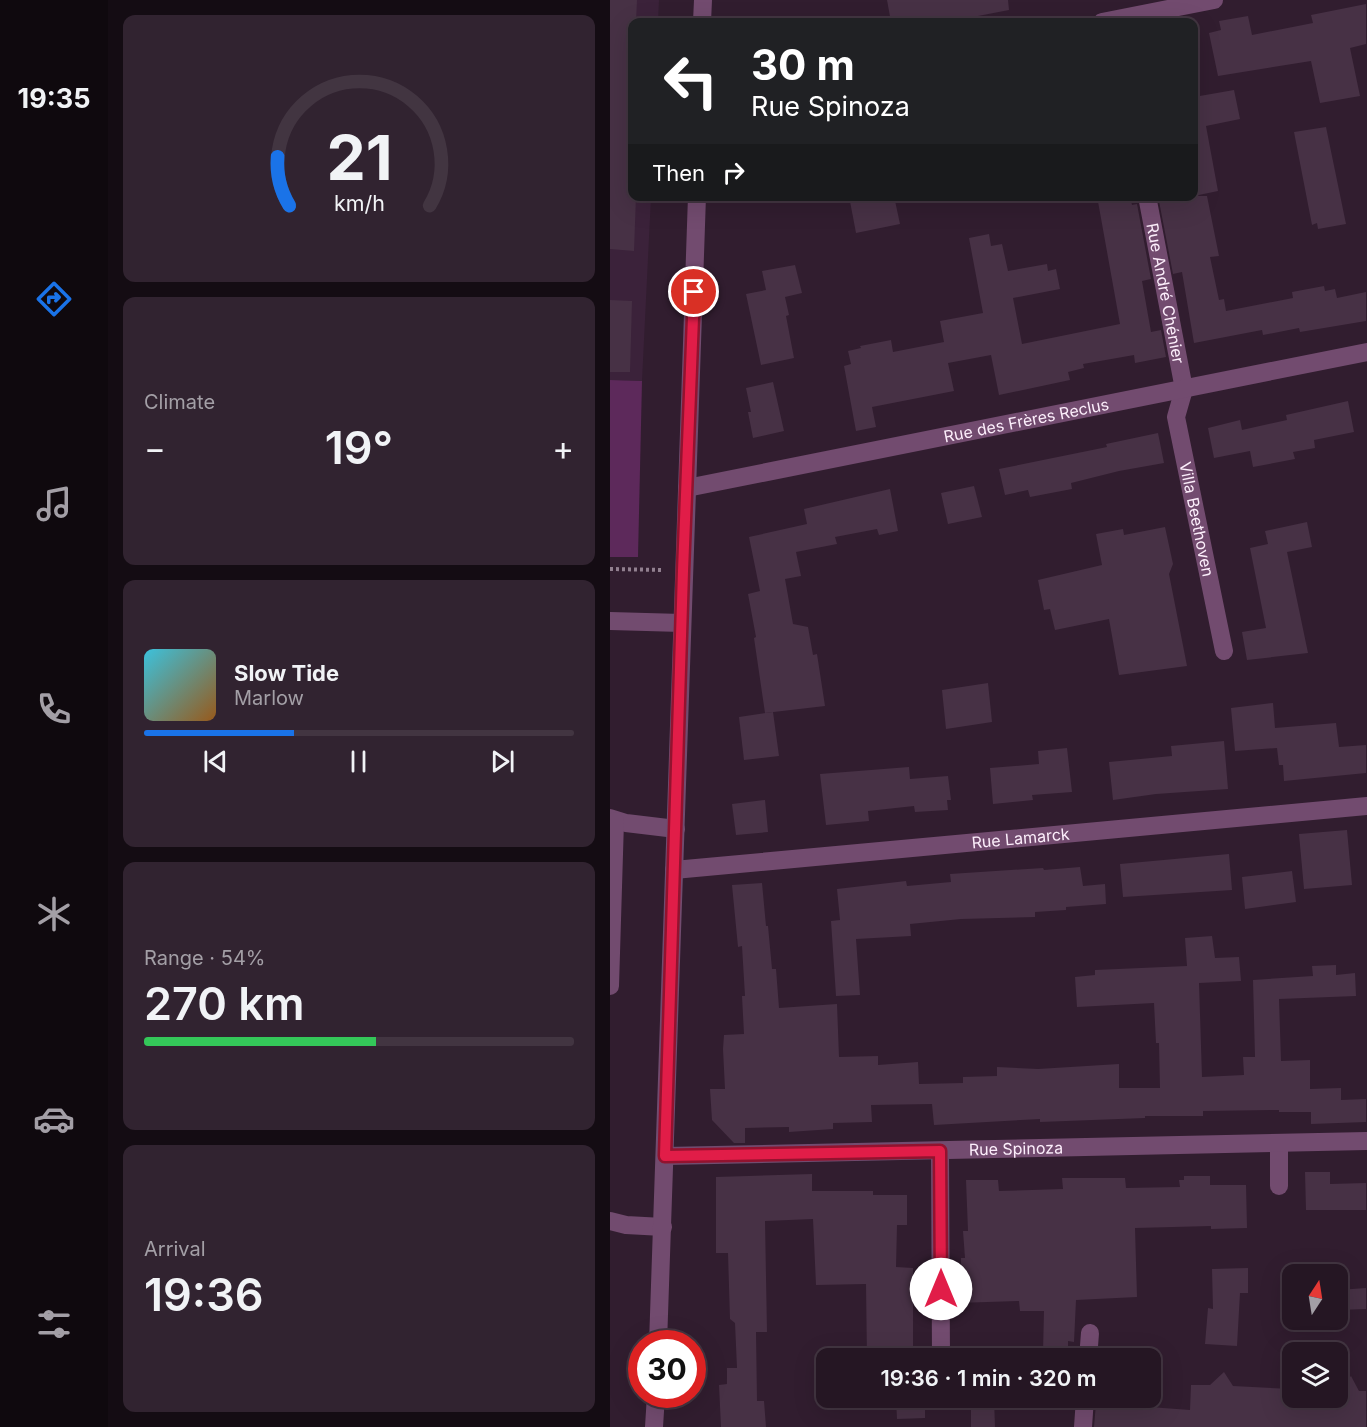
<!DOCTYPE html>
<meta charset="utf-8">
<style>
body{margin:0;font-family:Inter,sans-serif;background:#312330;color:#f1f3f6;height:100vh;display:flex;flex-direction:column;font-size:22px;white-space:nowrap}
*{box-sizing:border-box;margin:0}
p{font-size:20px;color:#a39fa6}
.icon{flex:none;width:33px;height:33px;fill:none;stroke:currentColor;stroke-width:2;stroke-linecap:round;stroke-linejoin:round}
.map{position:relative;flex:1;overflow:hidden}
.drawer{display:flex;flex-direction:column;gap:15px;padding:15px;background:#140c13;width:502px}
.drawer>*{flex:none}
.guide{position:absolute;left:18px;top:18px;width:570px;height:183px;border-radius:12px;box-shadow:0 6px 24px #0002,0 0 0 2px #423541;background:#202124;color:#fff;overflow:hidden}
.needle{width:39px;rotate:12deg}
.tools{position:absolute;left:672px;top:1264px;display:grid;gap:12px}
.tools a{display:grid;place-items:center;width:66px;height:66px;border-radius:12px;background:#251623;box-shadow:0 6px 24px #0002,0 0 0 2px #423541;font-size:30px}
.speed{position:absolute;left:18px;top:1330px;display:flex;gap:12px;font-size:30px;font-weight:700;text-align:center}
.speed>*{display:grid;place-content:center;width:78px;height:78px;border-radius:50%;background:#251623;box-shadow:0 6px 24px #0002,0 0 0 2px #423541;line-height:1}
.speed .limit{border:9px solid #d22;background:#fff;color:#111}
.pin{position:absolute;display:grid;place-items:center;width:51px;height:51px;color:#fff;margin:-26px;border:3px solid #fff;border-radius:50%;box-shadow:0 2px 6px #0007}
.me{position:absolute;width:66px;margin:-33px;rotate:0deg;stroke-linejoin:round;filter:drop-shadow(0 0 4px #0008)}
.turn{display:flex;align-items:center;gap:21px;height:126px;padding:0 24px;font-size:27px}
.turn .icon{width:78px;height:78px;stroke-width:2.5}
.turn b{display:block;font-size:42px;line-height:51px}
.then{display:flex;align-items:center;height:57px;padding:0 24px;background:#0003;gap:12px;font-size:22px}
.big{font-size:45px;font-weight:600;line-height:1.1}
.drawer .widget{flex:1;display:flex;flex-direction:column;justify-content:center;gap:9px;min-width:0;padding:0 21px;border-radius:12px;background:#312330}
.drawer .dial{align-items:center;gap:0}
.dial svg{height:156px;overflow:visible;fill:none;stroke:#423541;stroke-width:7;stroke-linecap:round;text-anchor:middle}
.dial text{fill:#f1f3f6;stroke:none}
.song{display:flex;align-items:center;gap:18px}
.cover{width:72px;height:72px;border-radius:9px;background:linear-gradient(135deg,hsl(190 70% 55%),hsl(30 70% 35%))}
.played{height:6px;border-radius:3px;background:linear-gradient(90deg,#1a73e8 35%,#423541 35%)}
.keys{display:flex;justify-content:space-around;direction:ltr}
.heat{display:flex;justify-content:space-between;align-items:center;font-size:33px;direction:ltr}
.charge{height:9px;border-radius:4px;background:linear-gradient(90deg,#34c759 54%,#423541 0)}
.trip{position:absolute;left:206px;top:1348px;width:345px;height:60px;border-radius:12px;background:#251623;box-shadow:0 6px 24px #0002,0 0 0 2px #423541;font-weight:600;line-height:60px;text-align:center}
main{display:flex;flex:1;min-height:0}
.tab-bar{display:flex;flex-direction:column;width:108px;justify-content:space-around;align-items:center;background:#0f090e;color:#a39fa6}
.tab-bar .icon{width:42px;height:42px}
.tab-bar .active{color:#1a73e8}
.tab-bar b{font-size:27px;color:#f1f3f6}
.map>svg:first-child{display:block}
.built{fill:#3b223a}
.green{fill:#5d295b}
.building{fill:#473145}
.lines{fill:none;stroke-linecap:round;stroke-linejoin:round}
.path{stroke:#928090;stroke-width:4;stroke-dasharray:3 3;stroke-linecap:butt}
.minor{stroke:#724b6f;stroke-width:18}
.route-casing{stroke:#92132f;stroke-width:15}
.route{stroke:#e11d48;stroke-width:10}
.labels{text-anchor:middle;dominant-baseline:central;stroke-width:6;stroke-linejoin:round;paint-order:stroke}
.street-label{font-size:16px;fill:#fceefb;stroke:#311d2f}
</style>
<main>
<nav class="tab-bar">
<b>19:35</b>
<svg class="icon active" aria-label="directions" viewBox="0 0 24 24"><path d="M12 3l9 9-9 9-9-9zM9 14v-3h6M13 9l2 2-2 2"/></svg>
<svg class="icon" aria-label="music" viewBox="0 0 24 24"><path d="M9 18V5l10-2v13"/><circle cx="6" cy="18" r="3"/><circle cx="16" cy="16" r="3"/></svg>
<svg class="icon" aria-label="phone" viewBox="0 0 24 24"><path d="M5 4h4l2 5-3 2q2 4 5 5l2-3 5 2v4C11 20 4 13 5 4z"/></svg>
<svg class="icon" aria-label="climate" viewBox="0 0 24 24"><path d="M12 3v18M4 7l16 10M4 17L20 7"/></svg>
<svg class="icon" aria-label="car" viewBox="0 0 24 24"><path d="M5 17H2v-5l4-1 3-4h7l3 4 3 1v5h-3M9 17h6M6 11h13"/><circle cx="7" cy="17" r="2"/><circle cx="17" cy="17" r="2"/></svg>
<svg class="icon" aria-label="filters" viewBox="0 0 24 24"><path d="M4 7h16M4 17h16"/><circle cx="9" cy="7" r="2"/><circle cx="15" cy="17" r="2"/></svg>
</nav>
<section class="drawer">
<div class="widget dial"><svg viewBox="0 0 100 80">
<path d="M14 69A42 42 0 1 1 86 69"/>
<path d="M14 69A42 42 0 0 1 8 44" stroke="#1a73e8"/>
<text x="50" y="56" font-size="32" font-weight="700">21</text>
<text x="50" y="72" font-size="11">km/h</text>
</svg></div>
<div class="widget"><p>Climate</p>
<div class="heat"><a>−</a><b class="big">19°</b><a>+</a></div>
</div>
<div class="widget">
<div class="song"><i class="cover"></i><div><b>Slow Tide</b><p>Marlow</p></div></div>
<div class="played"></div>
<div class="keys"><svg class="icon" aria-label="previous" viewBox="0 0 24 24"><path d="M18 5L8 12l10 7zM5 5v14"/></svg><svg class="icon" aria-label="pause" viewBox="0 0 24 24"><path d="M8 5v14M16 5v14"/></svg><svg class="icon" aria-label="next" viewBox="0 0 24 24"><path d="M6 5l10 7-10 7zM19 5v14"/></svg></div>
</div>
<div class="widget"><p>Range · 54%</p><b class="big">270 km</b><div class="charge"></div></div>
<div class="widget"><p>Arrival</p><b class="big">19:36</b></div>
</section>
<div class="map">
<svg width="757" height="1427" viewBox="0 0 757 1427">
<rect width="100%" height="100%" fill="#311d2f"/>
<path class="built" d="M0,0h49l-1,22h-26v174l19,1 -9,184 -32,-1z"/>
<path class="green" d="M0,380l32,1 -4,176h-28z"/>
<g class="building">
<path d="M0,0h27l-1,22h-4v174h4l-2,55 -24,-2z"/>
<path d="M277,0h121l1,10 -62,12h-56z"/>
<path d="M756,4v40l-16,4 10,48 -40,7 -9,-42 -93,15 -9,-43 12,-3 -2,-9 29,-5 4,19 61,-12 -2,-8z"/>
<path d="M624,90l6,29 -34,7 12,65 -24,5v-78h4l-4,-21z"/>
<path d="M716,127l20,97 -28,5 -1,-6 -5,2 -18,-93z"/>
<path d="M239,196h45l6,28 -44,9z"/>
<path d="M487,196h33l2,9 5,-1 14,75 -9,2 9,51 10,-2 5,27 -31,6 -1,-8 -51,9 1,4 -16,4 2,8 -71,15 -8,-40 -43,8 6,28 -82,16 4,20 -20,4 -12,-65 7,-2 -3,-13 13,-3 -1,-2 31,-6 2,12 51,-10 -4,-21 43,-8 -14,-75 20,-4 2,12 11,-2 6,27 39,-7 1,7 8,-2 4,20 -47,9 9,46 98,-20z"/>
<path d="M565,196h32l12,60 -9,1 9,43 5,-1 2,12 67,-13 -1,-6 32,-6 1,5 10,-2 2,9 29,-6v29l-66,11 -1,-4 -36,7 -1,-5 -68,13 -12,-71 -9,2 -14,-73 17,-3z"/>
<path d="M185,265l7,28 -17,4 4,18 -3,1 8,42 -33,7 -15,-71 20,-4 -4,-19z"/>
<path d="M0,300l22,1 -2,71h-20z"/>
<path d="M163,382l11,49 -31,7 -5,-26h3l-5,-24z"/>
<path d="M738,401l6,31 -40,8 1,8 -22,4 2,7 -42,8 -3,-16 -36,7 -6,-30 32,-8 2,10 45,-10 -1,-5z"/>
<path d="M548,433l6,30 -45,8 -48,12 1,6 -42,8 -2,-7 -23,5 -6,-26 108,-22 -1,-3z"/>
<path d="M364,486l8,31 -34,7 -7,-31z"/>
<path d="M280,489l8,42 -19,4 -2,-6 -42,8 2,7 -41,8 5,24 -16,3 8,45 15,3 5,28 4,-1 8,52 -60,7 -11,-75 2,-1 -8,-43 12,-3 -11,-54 58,-13 -3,-15z"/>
<path d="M697,522l5,25 -25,5 21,101 -61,7 -5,-28 24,-4 -16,-80 18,-4 -3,-13z"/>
<path d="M555,527l8,37 -4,10 18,92 -68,9 -10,-56 -54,11 -5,-21 -6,1 -6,-30 64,-15 -6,-31 27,-5 1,6z"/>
<path d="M378,683l4,39 -46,7 -4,-39z"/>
<path d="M663,703l2,25 61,-5 3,24 27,-2v28l-82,8 -1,-16h-4l-2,-17 -42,3 -4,-43z"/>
<path d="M163,712l6,44 -35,4 -5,-43z"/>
<path d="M614,741l4,48 -72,5 -43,6 -4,-38 63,-6 -1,-10z"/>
<path d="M457,748l5,44 -40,3 1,5 -40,4 -3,-36 49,-4 -1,-13z"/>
<path d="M299,767l1,12 38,-3 3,24h-4l1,10 -33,2 -1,-6 -46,5 1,10 -43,4 -6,-51z"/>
<path d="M155,800l3,32 -32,3 -4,-31z"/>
<path d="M737,830l5,55 -48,4 -5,-55z"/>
<path d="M619,854l3,36 -109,7 -3,-33z"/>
<path d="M470,867l3,19 22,-2 1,20 -40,3v3l-31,2v5l-74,2 -51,5 1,12 -55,3 4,56 -24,1 -5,-75 9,-1 -3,-31 69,-8 1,5 44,-4 -1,-8 93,-6 1,2z"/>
<path d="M682,871l4,31 -51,7 -3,-32z"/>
<path d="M152,883l4,43h2l4,43h4l3,39 58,-4 2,53 39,-1v9l40,-3 1,22 44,-1v-6l34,-1v-9l41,2 81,-5v24h41l-1,-45h-3l-2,-40 -77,4 -2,-30 20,-2v-5l92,-4 -2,-28 27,-2 3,22 24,-1 2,24 -42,2 3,94 42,-2 -1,-18h12l-2,-77 60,-4 -1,-10 24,-1v10l19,-2 1,23 -77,3 2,62 29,-1v29l31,-1v12l25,-1v23l-55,2v-12h-32v-2l-76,1v5h-58v2l-105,4v-3l-106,6 -2,-21 -61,1 1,17 -39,1v6l-44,3v-5l-44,1v15h-11l-22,-23 -2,-31h15l-2,-40 1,-14 20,-1 -2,-38h3l-3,-50 -4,1 -6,-62z"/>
<path d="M695,1172h25v12l36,-1v27h-60z"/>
<path d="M202,1174v17h61v4h34v30h-10l-1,42 17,1v81h11v10h-57l-1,-75 -50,1 -3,-66 -48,2 2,111h-11l1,69h7l2,26h-45l-2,-42 8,-1v-16h10l-2,-45 -5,-4 -2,-66h-12v-76z"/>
<path d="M574,1176h26v9h36l1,43 -36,1v-3l-76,2 2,69 -61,3 -2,42 -6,-1v11h-25l1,-41h-24l-1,-10 -62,2 -1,-35h5v-10h4l-2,-27h5l-2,-51h32l1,11 64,-2 -1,-11h63l1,10 54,-1 -1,-7h5z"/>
<path d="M638,1268v25h-8l-3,53 -32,-2 3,-36 5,1 -1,-40z"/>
<path d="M756,1288v21l-28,1v-20z"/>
<path d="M614,1372l9,14 59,3v9h46v-9l13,-13 8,15h7v36h-272l2,-24 94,7 1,-25h19z"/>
<path d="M286,1398h29v20l-28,1z"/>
<path d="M361,1398l23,1 1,28h-24z"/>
</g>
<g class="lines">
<path class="path" d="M0,569l53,1"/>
<g class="minor">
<path d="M92,22l1,-22"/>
<path d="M492,22l112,-22"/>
<path id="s1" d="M537,196l37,193 -8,28 48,234"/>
<path id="s2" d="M77,488l680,-136"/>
<path d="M0,621l72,2"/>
<path d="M0,818l16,5 50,6"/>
<path id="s3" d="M64,870l693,-64"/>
<path d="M0,986l5,-165"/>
<path d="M669,1144v42"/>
<path d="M330,1151l1,208"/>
<path id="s4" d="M55,1156l702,-15"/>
<path d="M0,1221l16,4 37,2"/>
<path d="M48,1344l39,-1148"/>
<path d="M478,1359l2,-26"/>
<path d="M44,1427l2,-32"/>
<path d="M473,1427l2,-29"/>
</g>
</g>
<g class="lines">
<defs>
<path id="route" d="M84,292l-11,279 -18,585 275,-5 1,138"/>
</defs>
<use href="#route" class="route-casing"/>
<use href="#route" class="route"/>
</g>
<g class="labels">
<g class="street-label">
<text stroke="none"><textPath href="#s1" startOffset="99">Rue André Chénier</textPath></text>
<text stroke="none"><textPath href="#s2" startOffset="346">Rue des Frères Reclus</textPath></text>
<text stroke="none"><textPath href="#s1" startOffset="330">Villa Beethoven</textPath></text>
<text stroke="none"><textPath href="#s3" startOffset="348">Rue Lamarck</textPath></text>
<text stroke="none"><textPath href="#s4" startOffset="351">Rue Spinoza</textPath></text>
</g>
</g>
</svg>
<div class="tools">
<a><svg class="needle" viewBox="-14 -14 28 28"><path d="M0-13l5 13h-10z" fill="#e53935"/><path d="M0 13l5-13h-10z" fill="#a39fa6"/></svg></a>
<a><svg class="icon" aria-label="layers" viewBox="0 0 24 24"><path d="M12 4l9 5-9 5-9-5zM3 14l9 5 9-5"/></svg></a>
</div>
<div class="speed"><div class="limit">30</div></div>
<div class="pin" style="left:84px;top:292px;background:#d93025"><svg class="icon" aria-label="arrive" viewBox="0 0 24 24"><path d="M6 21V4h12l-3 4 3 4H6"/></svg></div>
<svg class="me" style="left:331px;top:1289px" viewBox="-20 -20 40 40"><circle r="19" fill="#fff"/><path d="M0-13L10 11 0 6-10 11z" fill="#e11d48"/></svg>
<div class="trip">19:36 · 1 min · 320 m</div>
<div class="guide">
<div class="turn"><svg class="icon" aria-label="left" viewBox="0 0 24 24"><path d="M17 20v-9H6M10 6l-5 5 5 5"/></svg><div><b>30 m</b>Rue Spinoza</div></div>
<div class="then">Then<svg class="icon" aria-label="right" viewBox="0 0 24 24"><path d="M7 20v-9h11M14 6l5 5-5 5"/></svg></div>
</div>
</div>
</main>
